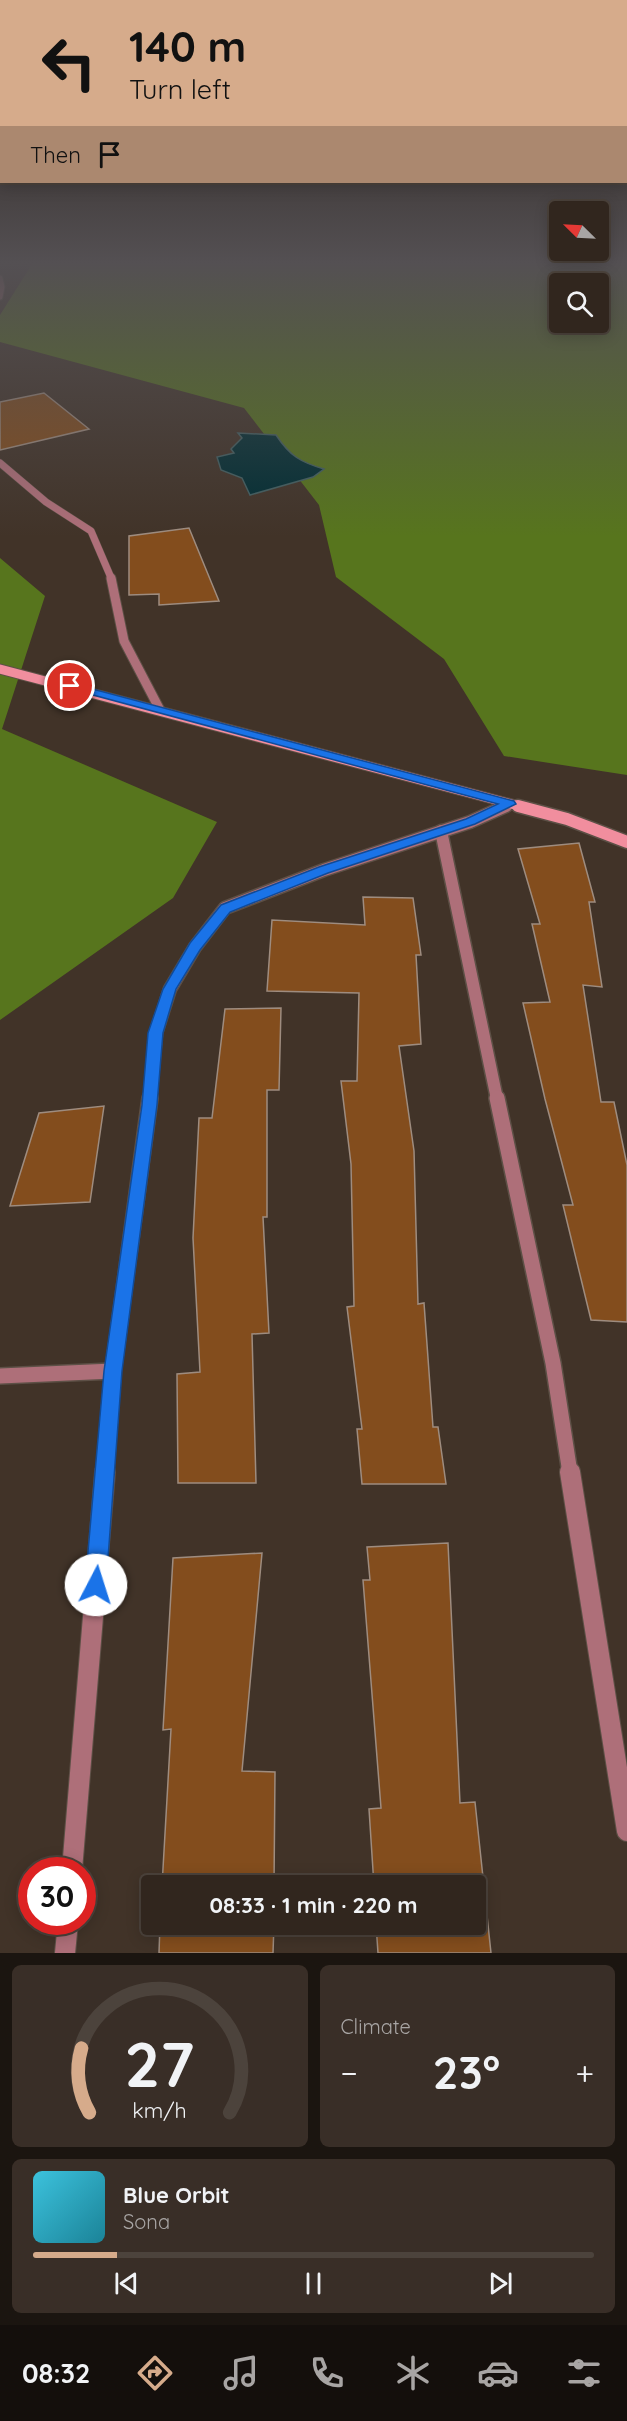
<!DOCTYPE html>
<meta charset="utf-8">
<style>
body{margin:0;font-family:Quicksand,sans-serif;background:#392e27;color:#f1f3f6;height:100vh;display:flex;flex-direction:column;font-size:22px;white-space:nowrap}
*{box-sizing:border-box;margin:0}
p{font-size:20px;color:#a8a5a4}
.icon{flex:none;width:33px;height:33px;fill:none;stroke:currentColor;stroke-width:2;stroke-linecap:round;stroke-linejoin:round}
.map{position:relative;height:1953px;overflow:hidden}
.panel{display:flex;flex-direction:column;gap:12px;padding:12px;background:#1b1510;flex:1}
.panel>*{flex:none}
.banner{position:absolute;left:0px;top:0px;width:627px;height:183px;box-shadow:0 3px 15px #0003,0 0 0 2px #4c433c;background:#d6ab8b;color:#111;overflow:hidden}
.needle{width:39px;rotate:294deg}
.controls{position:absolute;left:549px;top:201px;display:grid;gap:12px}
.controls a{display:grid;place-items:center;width:60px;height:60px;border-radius:6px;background:#31261e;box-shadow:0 3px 15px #0003,0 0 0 2px #4c433c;font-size:30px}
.speed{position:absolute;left:18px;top:1857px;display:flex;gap:12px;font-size:30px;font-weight:700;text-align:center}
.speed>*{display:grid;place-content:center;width:78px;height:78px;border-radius:50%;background:#31261e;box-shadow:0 3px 15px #0003,0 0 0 2px #4c433c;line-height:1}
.speed .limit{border:9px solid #d22;background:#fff;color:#111}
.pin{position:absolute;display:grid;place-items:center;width:51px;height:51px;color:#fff;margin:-26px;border:3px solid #fff;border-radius:50%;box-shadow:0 2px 6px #0007}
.me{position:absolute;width:66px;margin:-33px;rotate:5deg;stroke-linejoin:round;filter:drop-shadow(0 0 4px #0008)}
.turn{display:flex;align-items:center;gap:21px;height:126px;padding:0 30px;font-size:27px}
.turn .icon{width:78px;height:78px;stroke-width:2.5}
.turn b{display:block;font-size:42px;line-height:51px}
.then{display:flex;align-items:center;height:57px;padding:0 30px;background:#0003;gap:12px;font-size:22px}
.big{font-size:45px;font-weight:700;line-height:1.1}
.panel .card{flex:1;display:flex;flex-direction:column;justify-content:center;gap:9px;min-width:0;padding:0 21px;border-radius:9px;background:#392e27}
.panel .dial{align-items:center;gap:0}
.dial svg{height:156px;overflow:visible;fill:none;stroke:#4c433c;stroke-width:7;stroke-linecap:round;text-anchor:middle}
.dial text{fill:#f1f3f6;stroke:none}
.song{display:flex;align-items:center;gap:18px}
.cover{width:72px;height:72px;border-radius:9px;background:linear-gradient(135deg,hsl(190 70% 55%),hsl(190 70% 35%))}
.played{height:6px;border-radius:3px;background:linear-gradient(90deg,#d6ab8b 15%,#4c433c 15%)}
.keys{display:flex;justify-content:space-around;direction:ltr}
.heat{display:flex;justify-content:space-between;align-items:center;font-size:33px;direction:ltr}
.panel .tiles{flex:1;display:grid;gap:12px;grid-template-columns:1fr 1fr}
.card:last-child{grid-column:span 2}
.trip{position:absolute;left:141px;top:1875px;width:345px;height:60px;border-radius:6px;background:#31261e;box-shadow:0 3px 15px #0003,0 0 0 2px #4c433c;font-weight:700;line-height:60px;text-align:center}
.tabs{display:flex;height:96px;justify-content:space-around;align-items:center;background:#140f0c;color:#a8a5a4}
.tabs .icon{width:42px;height:42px}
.tabs .on{color:#d6ab8b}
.tabs b{font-size:27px;color:#f1f3f6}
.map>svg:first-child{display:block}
.forest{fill:#57751d;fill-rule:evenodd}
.water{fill:#002d33;stroke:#425f61;stroke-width:1.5}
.building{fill:#834d1d;stroke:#9e8c7f;stroke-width:1.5}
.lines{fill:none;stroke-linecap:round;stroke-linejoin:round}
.street-far5-casing{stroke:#5d5046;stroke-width:7}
.street-far4-casing{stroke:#5d5046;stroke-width:8}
.street-far3-casing{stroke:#5d5046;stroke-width:11}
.street-far2-casing{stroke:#5d5046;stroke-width:15}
.street-far1-casing{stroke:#5d5046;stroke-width:18}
.street-casing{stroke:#5d5046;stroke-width:22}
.secondary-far1-casing{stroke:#5d5046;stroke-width:11}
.secondary-casing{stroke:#5d5046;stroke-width:15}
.street-far5{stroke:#ae6f79;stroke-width:5}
.street-far4{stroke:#ae6f79;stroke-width:7}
.street-far3{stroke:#ae6f79;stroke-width:9}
.street-far2{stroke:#ae6f79;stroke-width:12}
.street-far1{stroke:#ae6f79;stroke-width:15}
.street{stroke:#ae6f79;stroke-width:20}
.secondary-far1{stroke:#f18e9e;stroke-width:9}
.secondary{stroke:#f18e9e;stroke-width:12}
.route{fill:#1a73e8;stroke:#114b97;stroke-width:1.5}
</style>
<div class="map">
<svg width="627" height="1953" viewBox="0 0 627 1953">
<rect width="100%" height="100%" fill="#413328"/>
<g class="forest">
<path d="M32,264h595v511l-123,-19 -60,-97 -108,-82 -17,-72 -75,-97 -244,-66v-27zM560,284h38v38h-38z"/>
<path d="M0,558l45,38 -43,133 215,93 -44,76 -173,122z"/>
</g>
<path class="water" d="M238,433l38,2c14,21 24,27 48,34l-11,8 -63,18 -8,-17 -21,-8 -4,-13 17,-4 -3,-4 11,-11z"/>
<g class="building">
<path d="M44,393l45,36 -89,21v-48z"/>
<path d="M189,528l30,73 -60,4v-11l-30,1v-59z"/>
<path d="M579,843l16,59h-6l13,85 -19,-2 18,117h13l13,63v157l-36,-2 -28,-115h10l-28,-106 -22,-96 27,-1 -18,-78h8l-22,-75z"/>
<path d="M363,897l50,1 8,57h-5l5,89 -22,2 15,105 4,153 6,-1 9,124h5l8,57h-84l-5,-55h5l-15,-122 7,-1 -3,-142 -10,-83h16l2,-88 -92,-2 5,-71 93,5z"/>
<path d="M281,1008l-2,82h-12v127h-4l6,116 -17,1 4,149h-78l-1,-109 23,-2 -7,-134 6,-120h13l13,-109z"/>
<path d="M104,1106l-14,96 -80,4 29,-93z"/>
<path d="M448,1543l12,260 15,-1 16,151h-113l-2,-29h100v-38h-102l-5,-77 12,-1 -18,-228h7l-3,-33z"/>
<path d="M262,1553l-20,218 33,1 -1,114h-112l9,-157 -8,1 10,-172z"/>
<path d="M160,1924h114l-1,29h-114z"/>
</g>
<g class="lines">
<defs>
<path id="street-far5" d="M0,278l2,9 -2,10"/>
<path id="street-far4" d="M0,463l46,39 45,29 21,49"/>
<g id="street-far3">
<path d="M111,578l13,63 36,69"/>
<path d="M503,807l7,-3"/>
</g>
<g id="street-far2">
<path d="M441,831l56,268"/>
<path d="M150,1099l6,-66 14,-44 25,-42 30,-39 99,-38 146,-48 36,-16"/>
</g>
<g id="street-far1">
<path d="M497,1098l56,265 17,110"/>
<path d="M0,1376l113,-5"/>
<path d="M105,1473l8,-102 37,-273"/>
</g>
<g id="street">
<path d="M570,1472l57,359"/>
<path d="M72,1870l33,-398"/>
<path d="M65,1953l3,-31"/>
</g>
<path id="secondary-far1" d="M0,669l523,138"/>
<path id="secondary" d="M518,806l49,13 60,23"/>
</defs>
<use href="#street-far5" class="street-far5-casing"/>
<use href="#street-far4" class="street-far4-casing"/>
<use href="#street-far3" class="street-far3-casing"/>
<use href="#street-far2" class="street-far2-casing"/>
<use href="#street-far1" class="street-far1-casing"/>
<use href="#street" class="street-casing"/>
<use href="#secondary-far1" class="secondary-far1-casing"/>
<use href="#secondary" class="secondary-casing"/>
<use href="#street-far5" class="street-far5"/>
<use href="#street-far4" class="street-far4"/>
<use href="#street-far3" class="street-far3"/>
<use href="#street-far2" class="street-far2"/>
<use href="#street-far1" class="street-far1"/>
<use href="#street" class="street"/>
<use href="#secondary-far1" class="secondary-far1"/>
<use href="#secondary" class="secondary"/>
</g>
<linearGradient id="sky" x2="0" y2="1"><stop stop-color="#241c16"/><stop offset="0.49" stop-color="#545053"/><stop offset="1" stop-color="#545053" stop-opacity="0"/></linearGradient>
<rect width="627" height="537" fill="url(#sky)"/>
<path class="route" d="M70,683l444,118 2,3 -41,20 -147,49 -98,39 -30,38 -24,39 -13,44 -6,72 -35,266 -16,214 -3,7 -7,3 -8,-3 -3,-7 19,-214 38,-266 6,-72 15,-44 27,-46 31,-38 98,-38 147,-48 32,-15 -431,-116 -2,-2z"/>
</svg>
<div class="controls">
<a><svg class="needle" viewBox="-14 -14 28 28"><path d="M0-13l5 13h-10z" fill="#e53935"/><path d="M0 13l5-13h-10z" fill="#a8a5a4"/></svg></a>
<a><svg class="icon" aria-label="search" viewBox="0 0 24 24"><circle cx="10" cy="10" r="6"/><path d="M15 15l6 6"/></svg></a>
</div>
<div class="speed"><div class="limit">30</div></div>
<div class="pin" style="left:70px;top:686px;background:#d93025"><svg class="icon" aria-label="arrive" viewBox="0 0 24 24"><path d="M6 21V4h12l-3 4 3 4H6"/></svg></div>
<svg class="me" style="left:96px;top:1585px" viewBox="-20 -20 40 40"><circle r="19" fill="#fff"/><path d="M0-13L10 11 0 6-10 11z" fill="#1a73e8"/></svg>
<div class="trip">08:33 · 1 min · 220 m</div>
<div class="banner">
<div class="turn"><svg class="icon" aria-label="left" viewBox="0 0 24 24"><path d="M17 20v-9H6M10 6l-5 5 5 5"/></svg><div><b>140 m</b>Turn left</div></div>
<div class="then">Then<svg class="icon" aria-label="arrive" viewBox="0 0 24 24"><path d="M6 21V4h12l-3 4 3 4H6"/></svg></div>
</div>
</div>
<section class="panel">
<div class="tiles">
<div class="card dial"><svg viewBox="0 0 100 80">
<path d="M14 69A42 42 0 1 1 86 69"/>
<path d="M14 69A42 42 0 0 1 10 36" stroke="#d6ab8b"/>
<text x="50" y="56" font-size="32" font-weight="700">27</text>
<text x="50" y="72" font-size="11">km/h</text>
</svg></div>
<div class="card"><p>Climate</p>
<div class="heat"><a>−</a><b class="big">23°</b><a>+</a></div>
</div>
<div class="card">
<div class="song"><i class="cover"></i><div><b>Blue Orbit</b><p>Sona</p></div></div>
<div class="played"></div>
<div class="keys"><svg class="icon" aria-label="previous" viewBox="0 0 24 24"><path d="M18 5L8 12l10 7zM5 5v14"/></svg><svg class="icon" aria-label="pause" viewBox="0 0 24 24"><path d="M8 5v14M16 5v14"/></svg><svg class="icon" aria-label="next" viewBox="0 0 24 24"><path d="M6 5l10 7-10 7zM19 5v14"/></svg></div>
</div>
</div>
</section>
<nav class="tabs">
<b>08:32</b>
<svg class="icon on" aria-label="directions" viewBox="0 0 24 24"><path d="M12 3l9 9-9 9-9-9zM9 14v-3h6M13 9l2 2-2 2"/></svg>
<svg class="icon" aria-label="music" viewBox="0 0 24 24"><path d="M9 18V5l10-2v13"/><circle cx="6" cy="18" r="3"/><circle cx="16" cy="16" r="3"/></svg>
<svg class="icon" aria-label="phone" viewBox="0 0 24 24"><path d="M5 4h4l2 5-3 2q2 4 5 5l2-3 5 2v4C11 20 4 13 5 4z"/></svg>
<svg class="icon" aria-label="climate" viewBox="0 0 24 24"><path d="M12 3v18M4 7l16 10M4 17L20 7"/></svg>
<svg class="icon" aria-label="car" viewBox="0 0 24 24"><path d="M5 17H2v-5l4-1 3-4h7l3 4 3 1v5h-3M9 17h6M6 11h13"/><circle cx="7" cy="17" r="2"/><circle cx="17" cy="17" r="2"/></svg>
<svg class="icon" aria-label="filters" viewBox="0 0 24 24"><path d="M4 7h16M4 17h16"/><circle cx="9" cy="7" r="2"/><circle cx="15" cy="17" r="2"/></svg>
</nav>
